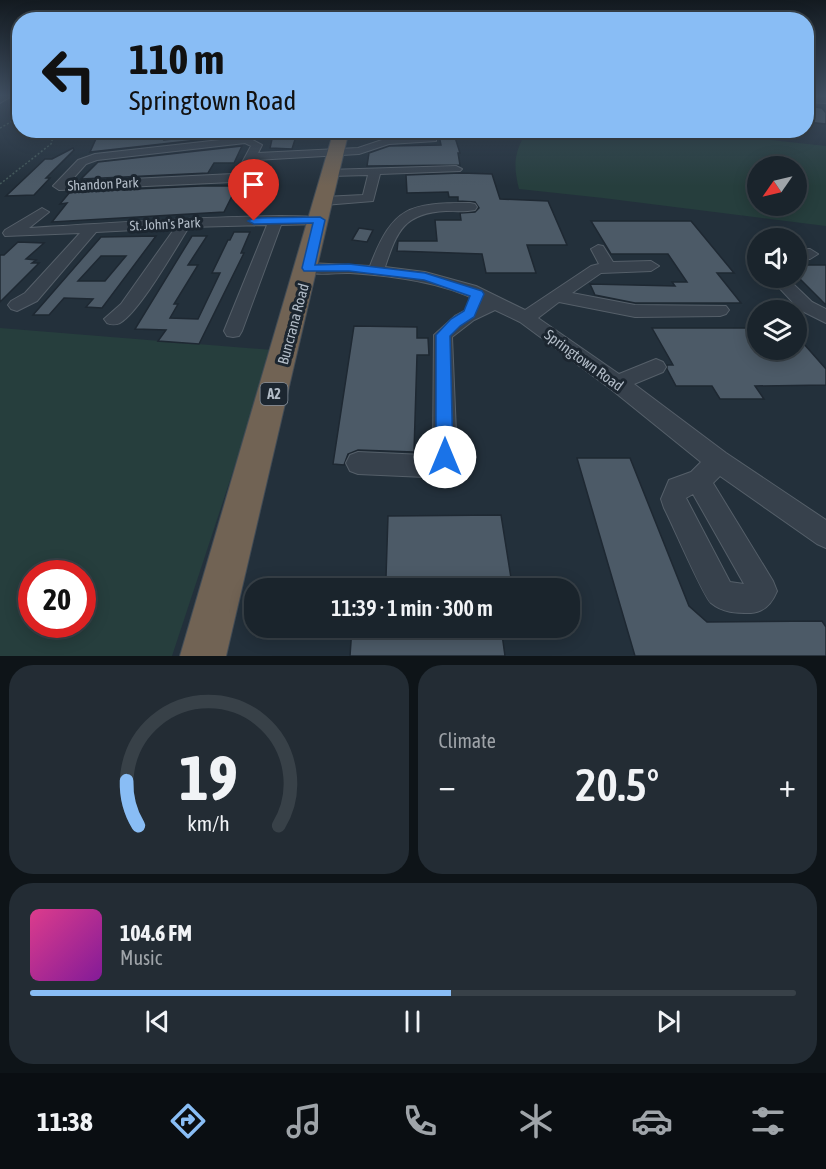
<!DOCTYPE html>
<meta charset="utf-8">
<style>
body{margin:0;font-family:"Asap Condensed",sans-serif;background:#232c34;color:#f1f3f6;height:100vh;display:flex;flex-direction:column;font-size:22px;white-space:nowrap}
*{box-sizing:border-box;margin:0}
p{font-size:20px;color:#9fa4a9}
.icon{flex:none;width:33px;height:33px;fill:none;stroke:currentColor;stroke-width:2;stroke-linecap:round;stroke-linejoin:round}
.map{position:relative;height:656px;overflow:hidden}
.drawer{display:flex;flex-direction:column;gap:9px;padding:9px;background:#0e1418;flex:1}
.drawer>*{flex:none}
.banner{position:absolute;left:12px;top:12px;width:802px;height:126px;border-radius:24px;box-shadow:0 3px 15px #0003,0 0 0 2px #384148;background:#89bdf5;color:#111;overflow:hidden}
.needle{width:39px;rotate:236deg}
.buttons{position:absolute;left:747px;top:156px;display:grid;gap:12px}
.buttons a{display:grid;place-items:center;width:60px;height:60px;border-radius:50%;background:#1a242c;box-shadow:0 3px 15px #0003,0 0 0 2px #384148;font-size:30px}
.speed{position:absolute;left:18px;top:560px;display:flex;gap:12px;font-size:30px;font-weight:700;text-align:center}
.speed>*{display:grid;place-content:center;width:78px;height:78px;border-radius:50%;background:#1a242c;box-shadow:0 3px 15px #0003,0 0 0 2px #384148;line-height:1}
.speed .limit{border:9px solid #d22;background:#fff;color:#111}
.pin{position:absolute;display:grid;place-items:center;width:51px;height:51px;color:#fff;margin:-62px -26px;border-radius:50% 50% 50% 0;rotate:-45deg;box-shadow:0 0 6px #0007}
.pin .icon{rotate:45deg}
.me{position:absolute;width:66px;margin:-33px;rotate:0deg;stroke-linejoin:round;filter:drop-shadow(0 0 4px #0008)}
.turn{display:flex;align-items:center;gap:21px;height:126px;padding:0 18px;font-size:27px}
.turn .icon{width:78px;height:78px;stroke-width:2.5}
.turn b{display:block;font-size:42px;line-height:51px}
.big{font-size:45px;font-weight:600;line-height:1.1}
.drawer .card{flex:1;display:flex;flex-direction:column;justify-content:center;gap:9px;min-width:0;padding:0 21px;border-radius:24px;background:#232c34}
.drawer .dial{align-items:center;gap:0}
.dial svg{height:156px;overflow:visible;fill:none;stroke:#384148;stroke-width:7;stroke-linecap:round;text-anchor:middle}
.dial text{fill:#f1f3f6;stroke:none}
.song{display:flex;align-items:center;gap:18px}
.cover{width:72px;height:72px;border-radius:9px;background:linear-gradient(135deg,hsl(330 70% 55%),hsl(290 70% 35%))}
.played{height:6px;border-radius:3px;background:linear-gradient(90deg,#89bdf5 55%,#384148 55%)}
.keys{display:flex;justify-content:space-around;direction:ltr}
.heat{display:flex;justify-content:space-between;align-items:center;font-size:33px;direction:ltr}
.drawer .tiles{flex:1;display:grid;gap:9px;grid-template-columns:1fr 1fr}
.card:last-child{grid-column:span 2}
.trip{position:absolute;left:244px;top:578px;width:336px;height:60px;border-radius:24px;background:#1a242c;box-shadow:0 3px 15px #0003,0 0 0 2px #384148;font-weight:600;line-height:60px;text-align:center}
.dock{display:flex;height:96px;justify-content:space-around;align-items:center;background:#0a0e12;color:#9fa4a9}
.dock .icon{width:42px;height:42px}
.dock .selected{color:#89bdf5}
.dock b{font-size:27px;color:#f1f3f6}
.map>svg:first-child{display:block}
.green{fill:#263e3d;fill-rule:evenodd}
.building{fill:#4c5a67;stroke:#1e2832;stroke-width:1.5;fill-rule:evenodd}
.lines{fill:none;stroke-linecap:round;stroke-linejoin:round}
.minor-casing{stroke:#555f69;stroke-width:2}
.highway-casing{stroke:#424c56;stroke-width:2}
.path{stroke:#455a5b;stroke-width:1.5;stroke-dasharray:2 2;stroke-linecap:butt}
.minor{fill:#37414c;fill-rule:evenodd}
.highway{fill:#716354;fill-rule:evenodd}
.route{fill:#1a73e8;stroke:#114b97;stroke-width:1.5}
.labels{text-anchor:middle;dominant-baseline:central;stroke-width:6;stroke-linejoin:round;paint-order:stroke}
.far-street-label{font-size:14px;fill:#b2bcc7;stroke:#1c2630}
.shield{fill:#1c2630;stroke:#858f9a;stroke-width:1.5}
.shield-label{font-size:14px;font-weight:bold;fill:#b2bcc7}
.street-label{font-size:15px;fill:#b2bcc7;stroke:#1c2630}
</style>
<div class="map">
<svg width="826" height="656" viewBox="0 0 826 656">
<rect width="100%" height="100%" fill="#23303b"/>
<g class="green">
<path d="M682,130l144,16v80l-223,-28 -84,-9c-6,-24 -5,-37 8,-58zM758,166h38v40h-38z"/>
<path d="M0,328l273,22 -101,306h-172zM32,573h50v51h-50z"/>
</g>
<g class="building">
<path d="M807,106l15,2 4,5v11l-19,-2z"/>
<path d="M100,130h61l1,7 3,-1 -1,4 64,-6 5,-1v-3h11l-1,5 -153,17z"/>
<path d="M274,130h24l-6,19 -22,-1z"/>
<path d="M438,131h15l7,22h-2l2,12 -93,1 2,-13 20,-7 52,-1z"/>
<path d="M242,146l-8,17h-20l-6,10 -127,6 17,-17z"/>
<path d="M73,148l1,2 -28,28h4l-16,17 -28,1 39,-37h7z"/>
<path d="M461,173l31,1 8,25 48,2 19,44h-40l9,28h-50l-4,-19 -85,-3 1,-10h39l-2,-21h26l-1,-7 15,-1 4,-4 -4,-6 -17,-1v-4h-9l-1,-5 -41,1 -1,-18z"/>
<path d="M264,176h11l-12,31h-12z"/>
<path d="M201,186h36l-13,26 -172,10 15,-19 -7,1 10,-12z"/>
<path d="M591,221h100l43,52h-17l24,30h-106l-40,-8 -5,-11 85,2 -3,-4h15l-19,-28h-57z"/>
<path d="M359,228l14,2 -6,12 -15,-2z"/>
<path d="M234,232h16l-9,21h3l-45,91 -41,-3 8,-11 -31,-1 57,-93h15l-19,29h10l-24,39h4l-8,14 28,1 22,-46h-8l16,-33h2z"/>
<path d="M156,236l-54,72 -16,-1 7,-8 -29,-1 -15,17h-16l68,-78zM101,256h25l-21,25h-27z"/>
<path d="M18,242l26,1 -18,16 10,1 -4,3h7l-39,39v-47h4z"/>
<path d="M796,265h30v40l-30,-30z"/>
<path d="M354,326l63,1v11h11l1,17h-12l-3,97 -56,-2 -10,4 -4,11 -11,-1z"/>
<path d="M652,328h106v22h38v-15l30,34v16l-71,1 9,13h-44l-8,-13h-36l-9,-17v-4h6z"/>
<path d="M577,458h53l59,148 18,16 115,-1 4,6v29h-191z"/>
<path d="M501,515l10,63h-16l1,10h-141l1,-10 30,-1 2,-61z"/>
<path d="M352,627h149l4,29h-155z"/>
</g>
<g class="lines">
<defs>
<g id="minor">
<path d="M4,94h11l-15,9v-7z"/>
<path d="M807,96l19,1v6l-19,-1z"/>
<path d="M433,130l3,3v8l-47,3 -30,10 -104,6 -10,19 -12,3 -174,8 -6,-4 25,-26 17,-6 152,-17 15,8 -4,8 100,-5 30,-10 38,-2 -85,1 -5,-3 1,-2zM245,143l6,3 -15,28h-3l-163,8 16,-18 11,-4z"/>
<path d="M456,166l6,3 -2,2 -80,3 -7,27 -49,4 -6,-4 6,-4 39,-2 5,-20 -37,1 -4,-2v-4z"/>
<path d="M470,203l5,1 2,3 -2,3c-10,2 -20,1 -29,1 -42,2 -49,20 -61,56l40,5 51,14 49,24 66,-44 8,-2 -8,-15 7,-4 5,1 10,16 38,-1 8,5 -8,5 -50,2 -29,20 63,12 91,1 3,4 -3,4 -6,2 -85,1 -76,-15 -21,16 81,56 37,-15 7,3 3,5 -3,5 -29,12 92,69 100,67v28l-9,-4 -97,-68 -7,7 60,98 4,10c-5,12 -12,21 -26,22 -15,0 -28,0 -40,-10 -8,-7 -39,-80 -47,-95l-3,-9 8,-19 22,-8 10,-10 -89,-72 -92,-68 -25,-12 -21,10 -22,17 5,120 -4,7 -28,13 -67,-3 -8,-3 -4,-8 4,-8 8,-3 66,3 9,-4 1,-116 21,-19 26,-14c-40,-20 -87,-26 -131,-29 -13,-1 -41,5 -50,-5l8,-5 62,3c23,-60 39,-63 100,-63zM693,494l51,90 -14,-2 -44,-84z"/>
<path d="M42,208l7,4 -20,16c35,-2 285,-20 297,-8l-7,4 -38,1 -39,106 -3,5 -6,1 -6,-1 -3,-5 43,-106 -78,2c-14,22 -49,84 -69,96 -5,2 -8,2 -13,0l-3,-4 17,-15 54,-76 -79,4 -59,69 -20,10 -6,-2 -3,-4 3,-4 14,-8 55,-60 -75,3 -2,-3 2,-3z"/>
<path d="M796,249h14l8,5 -8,5h-14z"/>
<path d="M770,278h17l25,24 14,7v14l-26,-13z"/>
</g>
<path id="highway" d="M334,130h15l-123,526h-46z"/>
</defs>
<use href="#minor" class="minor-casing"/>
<use href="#highway" class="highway-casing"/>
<g class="path">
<path d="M0,128l20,-11"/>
<path d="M0,184l51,-40 4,-14"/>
</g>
<use href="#minor" class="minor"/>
<use href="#highway" class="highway"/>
</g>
<linearGradient id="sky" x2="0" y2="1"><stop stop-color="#131a20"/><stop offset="0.51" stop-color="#3f4e60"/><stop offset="1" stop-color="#3f4e60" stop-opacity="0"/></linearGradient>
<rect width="826" height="186" fill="url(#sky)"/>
<path class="route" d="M320,217l5,3 -10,45 34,-1 76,9 57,18 2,3 -10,23 -14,9 -10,10 3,121 -2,6 -6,2 -7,-2 -2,-6v-122l15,-16 13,-8 6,-15 -46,-16 -75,-9h-45l-2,-3 11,-45 -59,1 -6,-3 6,-3z"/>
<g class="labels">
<g class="far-street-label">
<text transform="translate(103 184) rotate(-3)">Shandon Park</text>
<text transform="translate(165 224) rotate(-3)">St. John's Park</text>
</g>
<rect class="shield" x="260.5" y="383" width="27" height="22" rx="4.5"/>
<g class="shield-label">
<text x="274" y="394">A2</text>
</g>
<g class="street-label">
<text transform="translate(293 324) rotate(-75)">Buncrana Road</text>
<text transform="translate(584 360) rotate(36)">Springtown Road</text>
</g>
</g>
</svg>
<div class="buttons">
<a><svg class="needle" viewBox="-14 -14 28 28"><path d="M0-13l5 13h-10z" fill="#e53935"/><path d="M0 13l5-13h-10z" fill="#9fa4a9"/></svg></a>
<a><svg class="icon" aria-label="sound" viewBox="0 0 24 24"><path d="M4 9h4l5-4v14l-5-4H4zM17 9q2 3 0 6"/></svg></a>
<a><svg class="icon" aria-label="layers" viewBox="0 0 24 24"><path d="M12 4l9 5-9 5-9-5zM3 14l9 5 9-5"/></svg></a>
</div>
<div class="speed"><div class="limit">20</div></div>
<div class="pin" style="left:254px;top:221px;background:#d93025"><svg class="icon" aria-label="arrive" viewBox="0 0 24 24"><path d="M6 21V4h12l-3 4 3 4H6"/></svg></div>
<svg class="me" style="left:445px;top:457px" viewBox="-20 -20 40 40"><circle r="19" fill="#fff"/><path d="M0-13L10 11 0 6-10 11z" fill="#1a73e8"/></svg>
<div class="trip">11:39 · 1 min · 300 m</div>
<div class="banner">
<div class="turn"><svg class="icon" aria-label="left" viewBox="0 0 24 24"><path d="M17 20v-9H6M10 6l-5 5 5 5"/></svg><div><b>110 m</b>Springtown Road</div></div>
</div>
</div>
<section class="drawer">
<div class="tiles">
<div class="card dial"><svg viewBox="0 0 100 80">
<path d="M14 69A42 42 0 1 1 86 69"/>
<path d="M14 69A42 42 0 0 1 8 46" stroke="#89bdf5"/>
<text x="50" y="56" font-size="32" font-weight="700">19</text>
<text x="50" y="72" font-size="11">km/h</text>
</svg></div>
<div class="card"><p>Climate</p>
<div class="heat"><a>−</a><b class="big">20.5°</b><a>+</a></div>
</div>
<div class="card">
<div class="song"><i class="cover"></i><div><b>104.6 FM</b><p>Music</p></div></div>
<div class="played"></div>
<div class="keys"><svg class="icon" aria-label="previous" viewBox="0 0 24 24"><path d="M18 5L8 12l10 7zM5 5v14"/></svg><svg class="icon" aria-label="pause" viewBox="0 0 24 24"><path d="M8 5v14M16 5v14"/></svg><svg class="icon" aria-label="next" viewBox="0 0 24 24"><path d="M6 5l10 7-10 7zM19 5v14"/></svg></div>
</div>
</div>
</section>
<nav class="dock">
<b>11:38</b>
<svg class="icon selected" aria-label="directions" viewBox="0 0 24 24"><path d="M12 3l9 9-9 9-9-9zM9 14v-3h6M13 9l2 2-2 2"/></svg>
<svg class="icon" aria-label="music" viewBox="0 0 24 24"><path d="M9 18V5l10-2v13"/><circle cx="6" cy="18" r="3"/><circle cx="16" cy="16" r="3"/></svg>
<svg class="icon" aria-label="phone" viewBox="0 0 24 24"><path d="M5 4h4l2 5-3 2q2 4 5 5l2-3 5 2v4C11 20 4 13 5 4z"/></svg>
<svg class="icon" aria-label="climate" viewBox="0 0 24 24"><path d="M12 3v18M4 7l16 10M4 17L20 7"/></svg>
<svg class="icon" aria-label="car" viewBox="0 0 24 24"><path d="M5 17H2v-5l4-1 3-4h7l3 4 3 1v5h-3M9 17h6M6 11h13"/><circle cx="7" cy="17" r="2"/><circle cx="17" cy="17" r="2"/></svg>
<svg class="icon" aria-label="filters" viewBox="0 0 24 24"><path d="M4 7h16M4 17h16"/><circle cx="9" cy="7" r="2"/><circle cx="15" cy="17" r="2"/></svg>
</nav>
